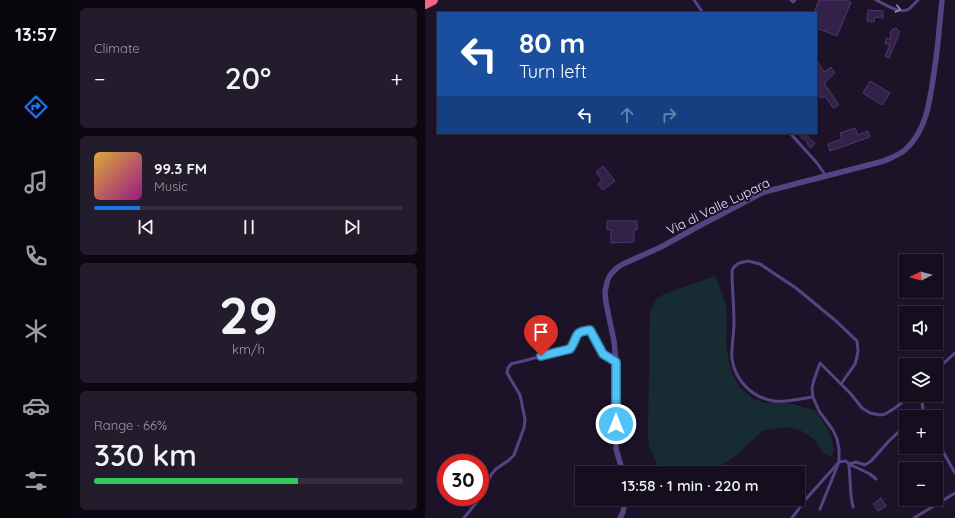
<!DOCTYPE html>
<meta charset="utf-8">
<style>
body{margin:0;font-family:Quicksand,sans-serif;background:#221c2c;color:#f1f3f6;height:100vh;display:flex;flex-direction:column;font-size:15px;white-space:nowrap}
*{box-sizing:border-box;margin:0}
p{font-size:13px;color:#9d9ca4}
.icon{flex:none;width:22px;height:22px;fill:none;stroke:currentColor;stroke-width:2;stroke-linecap:round;stroke-linejoin:round}
.map{position:relative;flex:1;overflow:hidden}
.panel{display:flex;flex-direction:column;gap:8px;padding:8px;background:#0c0811;width:353px}
.panel>*{flex:none}
.banner{position:absolute;left:12px;top:12px;width:380px;height:122px;border-radius:0px;box-shadow:0 1px 3px #0004,0 0 0 1px #342e3d;background:#1a4fa0;color:#fff;overflow:hidden}
.needle{width:26px;rotate:264deg}
.controls{position:absolute;left:474px;top:254px;display:grid;gap:8px}
.controls a{display:grid;place-items:center;width:44px;height:44px;border-radius:0px;background:#150e1f;box-shadow:0 1px 3px #0004,0 0 0 1px #342e3d;font-size:20px}
.speed{position:absolute;left:12px;top:454px;display:flex;gap:8px;font-size:20px;font-weight:700;text-align:center}
.speed>*{display:grid;place-content:center;width:52px;height:52px;border-radius:50%;background:#150e1f;box-shadow:0 1px 3px #0004,0 0 0 1px #342e3d;line-height:1}
.speed .limit{border:6px solid #d22;background:#fff;color:#111}
.pin{position:absolute;display:grid;place-items:center;width:34px;height:34px;color:#fff;margin:-41px -17px;border-radius:50% 50% 50% 0;rotate:-45deg;box-shadow:0 0 4px #0007}
.pin .icon{rotate:45deg}
.me{position:absolute;width:44px;margin:-22px;rotate:0deg;stroke-linejoin:round;filter:drop-shadow(0 0 3px #0008)}
.turn{display:flex;align-items:center;gap:14px;height:84px;padding:0 16px;font-size:18px}
.turn .icon{width:52px;height:52px;stroke-width:2.5}
.turn b{display:block;font-size:28px;line-height:34px}
.lanes{display:flex;align-items:center;height:38px;padding:0 16px;background:#0003;justify-content:center;gap:20px;direction:ltr}
.lanes .off{opacity:.35}
.big{font-size:30px;font-weight:600;line-height:1.1}
.panel .widget{flex:1;display:flex;flex-direction:column;justify-content:center;gap:6px;min-width:0;padding:0 14px;border-radius:6px;background:#221c2c}
.panel .dial{align-items:center;gap:0}
.dial b{font-size:52px;line-height:1}
.song{display:flex;align-items:center;gap:12px}
.cover{width:48px;height:48px;border-radius:6px;background:linear-gradient(135deg,hsl(40 70% 55%),hsl(310 70% 35%))}
.played{height:4px;border-radius:2px;background:linear-gradient(90deg,#1a73e8 15%,#342e3d 15%)}
.keys{display:flex;justify-content:space-around;direction:ltr}
.heat{display:flex;justify-content:space-between;align-items:center;font-size:22px;direction:ltr}
.charge{height:6px;border-radius:3px;background:linear-gradient(90deg,#34c759 66%,#342e3d 0)}
.trip{position:absolute;left:150px;top:466px;width:230px;height:40px;border-radius:0px;background:#150e1f;box-shadow:0 1px 3px #0004,0 0 0 1px #342e3d;font-weight:600;line-height:40px;text-align:center}
main{display:flex;flex:1;min-height:0}
.menu{display:flex;flex-direction:column;width:72px;justify-content:space-around;align-items:center;background:#08060c;color:#9d9ca4}
.menu .icon{width:28px;height:28px}
.menu .active{color:#1a73e8}
.menu b{font-size:18px;color:#f1f3f6}
.map>svg:first-child{display:block}
.green{fill:#172c32}
.building{fill:#332148;stroke:#513572}
.lines{fill:none;stroke-linecap:round;stroke-linejoin:round}
.lane{stroke:#564383;stroke-width:3}
.street{stroke:#564383;stroke-width:5.5}
.highway{stroke:#f16484;stroke-width:10}
.oneway{stroke:#9889b9}
.route-casing{stroke:#337fa1;stroke-width:10}
.route{stroke:#4fc3f7;stroke-width:7}
.labels{text-anchor:middle;dominant-baseline:central;stroke-width:4;stroke-linejoin:round;paint-order:stroke}
.street-label{font-size:13px;fill:#e9defc;stroke:#1c1329}
</style>
<main>
<nav class="menu">
<b>13:57</b>
<svg class="icon active" aria-label="directions" viewBox="0 0 24 24"><path d="M12 3l9 9-9 9-9-9zM9 14v-3h6M13 9l2 2-2 2"/></svg>
<svg class="icon" aria-label="music" viewBox="0 0 24 24"><path d="M9 18V5l10-2v13"/><circle cx="6" cy="18" r="3"/><circle cx="16" cy="16" r="3"/></svg>
<svg class="icon" aria-label="phone" viewBox="0 0 24 24"><path d="M5 4h4l2 5-3 2q2 4 5 5l2-3 5 2v4C11 20 4 13 5 4z"/></svg>
<svg class="icon" aria-label="climate" viewBox="0 0 24 24"><path d="M12 3v18M4 7l16 10M4 17L20 7"/></svg>
<svg class="icon" aria-label="car" viewBox="0 0 24 24"><path d="M5 17H2v-5l4-1 3-4h7l3 4 3 1v5h-3M9 17h6M6 11h13"/><circle cx="7" cy="17" r="2"/><circle cx="17" cy="17" r="2"/></svg>
<svg class="icon" aria-label="filters" viewBox="0 0 24 24"><path d="M4 7h16M4 17h16"/><circle cx="9" cy="7" r="2"/><circle cx="15" cy="17" r="2"/></svg>
</nav>
<section class="panel">
<div class="widget"><p>Climate</p>
<div class="heat"><a>−</a><b class="big">20°</b><a>+</a></div>
</div>
<div class="widget">
<div class="song"><i class="cover"></i><div><b>99.3 FM</b><p>Music</p></div></div>
<div class="played"></div>
<div class="keys"><svg class="icon" aria-label="previous" viewBox="0 0 24 24"><path d="M18 5L8 12l10 7zM5 5v14"/></svg><svg class="icon" aria-label="pause" viewBox="0 0 24 24"><path d="M8 5v14M16 5v14"/></svg><svg class="icon" aria-label="next" viewBox="0 0 24 24"><path d="M6 5l10 7-10 7zM19 5v14"/></svg></div>
</div>
<div class="widget dial"><b>29</b><p>km/h</p></div>
<div class="widget"><p>Range · 66%</p><b class="big">330 km</b><div class="charge"></div></div>
</section>
<div class="map">
<svg width="530" height="518" viewBox="0 0 530 518">
<rect width="100%" height="100%" fill="#1c1329"/>
<path class="green" d="M290,276l11,28 1,19 -1,17 2,17 4,16 8,15 15,12 14,3h20l27,8 15,24 3,16 -3,6 -9,-5 -7,-12 -15,-10 -14,-3 -24,4 -25,24 -29,18h-46l-13,-26 -1,-10 2,-125 6,-12 6,-5z"/>
<g class="building">
<path d="M394,0h27l5,2 -14,34 -21,-8v-15h-2z"/>
<path d="M443,10l15,1v7l-8,-1 -1,5 -7,-1z"/>
<path d="M471,28l3,3v3l-10,24 -4,-2 5,-11 -5,-2 2,-5 4,2 -1,-8 3,-3z"/>
<path d="M391,59l8,13 7,-5 4,6 -11,10 15,22 -6,3 -8,-12 -4,2 -5,-7z"/>
<path d="M445,81l20,12 -8,12 -19,-12z"/>
<path d="M430,128l3,7 10,-4 2,6 -40,14 -2,-7 14,-5 -2,-6z"/>
<path d="M372,133h7l11,10 -4,5 -4,-4 1,-1z"/>
<path d="M178,166l12,15 -12,9 -5,-6 4,-4 -6,-8z"/>
<path d="M182,221h30v9h-3v12l-23,1v-13h-4z"/>
<path d="M456,498l5,8 -8,5 -5,-7z"/>
</g>
<g class="lines">
<g class="lane">
<path d="M269,0l9,13"/>
<path d="M366,0l2,2 2,-2"/>
<path d="M451,0c9,4 24,15 33,9 3,-3 6,-6 9,-9"/>
<path d="M365,133l27,30 9,13"/>
<path d="M511,370l19,-17"/>
<path d="M496,395l2,14 2,8"/>
<path d="M388,397c-11,1 -28,6 -39,4 -21,-3 -39,-20 -42,-42 -1,-12 2,-24 2,-36 0,-18 -2,-35 -2,-52l2,-4 5,-4 9,-2 12,3 36,24 40,33 21,20 1,10 -1,6 -2,7 -14,20"/>
<path d="M511,439l19,34"/>
<path d="M424,464l2,32 2,11"/>
<path d="M424,464l21,10 6,5"/>
<path d="M395,509l19,-47v-13l-2,-10 -4,-9 -14,-19 -6,-14 -1,-9 2,-8 6,-17 31,31 11,14 8,5 10,2 5,-1 10,-6 16,-13"/>
<path d="M39,518l16,-20 11,-23 5,-6 13,-9 5,-5 10,-27 1,-9 -5,-24 -13,-22 1,-5 3,-4 59,-15 2,-3 4,-12 7,-3 7,-1 13,24 13,8"/>
<path d="M367,518l14,-19 33,-37 7,-1 3,3 7,-2 9,3 6,-4 18,-20 17,-16"/>
<path d="M489,518l41,-25"/>
</g>
<g class="street">
<path d="M198,473l-7,-24v-87l-2,-21 -8,-38 -1,-11 2,-10 3,-7 8,-8 5,-3 38,-17 38,-21 65,-34 120,-31c9,-4 18,-7 24,-14 19,-19 22,-48 26,-74 2,-14 4,-28 5,-42 1,-11 2,-21 3,-31"/>
<path d="M195,518l3,-6 3,-13"/>
</g>
<path class="highway" d="M0,4l8,-4"/>
</g>
<defs><path id="oneway-chevron" d="M-2-3.5L2.5 0L-2 3.5" fill="none" stroke-width="1.6" stroke-linecap="round" stroke-linejoin="round"/></defs>
<use class="oneway" href="#oneway-chevron" transform="translate(473 9) rotate(13)"/>
<g class="lines">
<defs>
<path id="route" d="M116,356l29,-7c9,-12 2,-17 20,-19l13,24 13,8v62"/>
</defs>
<use href="#route" class="route-casing"/>
<use href="#route" class="route"/>
</g>
<g class="labels">
<g class="street-label">
<text transform="translate(293 206) rotate(-26)">Via di Valle Lupara</text>
</g>
</g>
</svg>
<div class="controls">
<a><svg class="needle" viewBox="-14 -14 28 28"><path d="M0-13l5 13h-10z" fill="#e53935"/><path d="M0 13l5-13h-10z" fill="#9d9ca4"/></svg></a>
<a><svg class="icon" aria-label="sound" viewBox="0 0 24 24"><path d="M4 9h4l5-4v14l-5-4H4zM17 9q2 3 0 6"/></svg></a>
<a><svg class="icon" aria-label="layers" viewBox="0 0 24 24"><path d="M12 4l9 5-9 5-9-5zM3 14l9 5 9-5"/></svg></a>
<a>+</a>
<a>−</a>
</div>
<div class="speed"><div class="limit">30</div></div>
<div class="pin" style="left:116px;top:356px;background:#d93025"><svg class="icon" aria-label="arrive" viewBox="0 0 24 24"><path d="M6 21V4h12l-3 4 3 4H6"/></svg></div>
<svg class="me" style="left:191px;top:424px" viewBox="-20 -20 40 40"><circle r="17" fill="#4fc3f7" stroke="#fff" stroke-width="3"/><path d="M0-11L8 9 0 5-8 9z" fill="#fff"/></svg>
<div class="trip">13:58 · 1 min · 220 m</div>
<div class="banner">
<div class="turn"><svg class="icon" aria-label="left" viewBox="0 0 24 24"><path d="M17 20v-9H6M10 6l-5 5 5 5"/></svg><div><b>80 m</b>Turn left</div></div>
<div class="lanes"><svg class="icon" aria-label="left" viewBox="0 0 24 24"><path d="M17 20v-9H6M10 6l-5 5 5 5"/></svg><svg class="icon off" aria-label="ahead" viewBox="0 0 24 24"><path d="M12 20V5M6 11l6-6 6 6"/></svg><svg class="icon off" aria-label="right" viewBox="0 0 24 24"><path d="M7 20v-9h11M14 6l5 5-5 5"/></svg></div>
</div>
</div>
</main>
